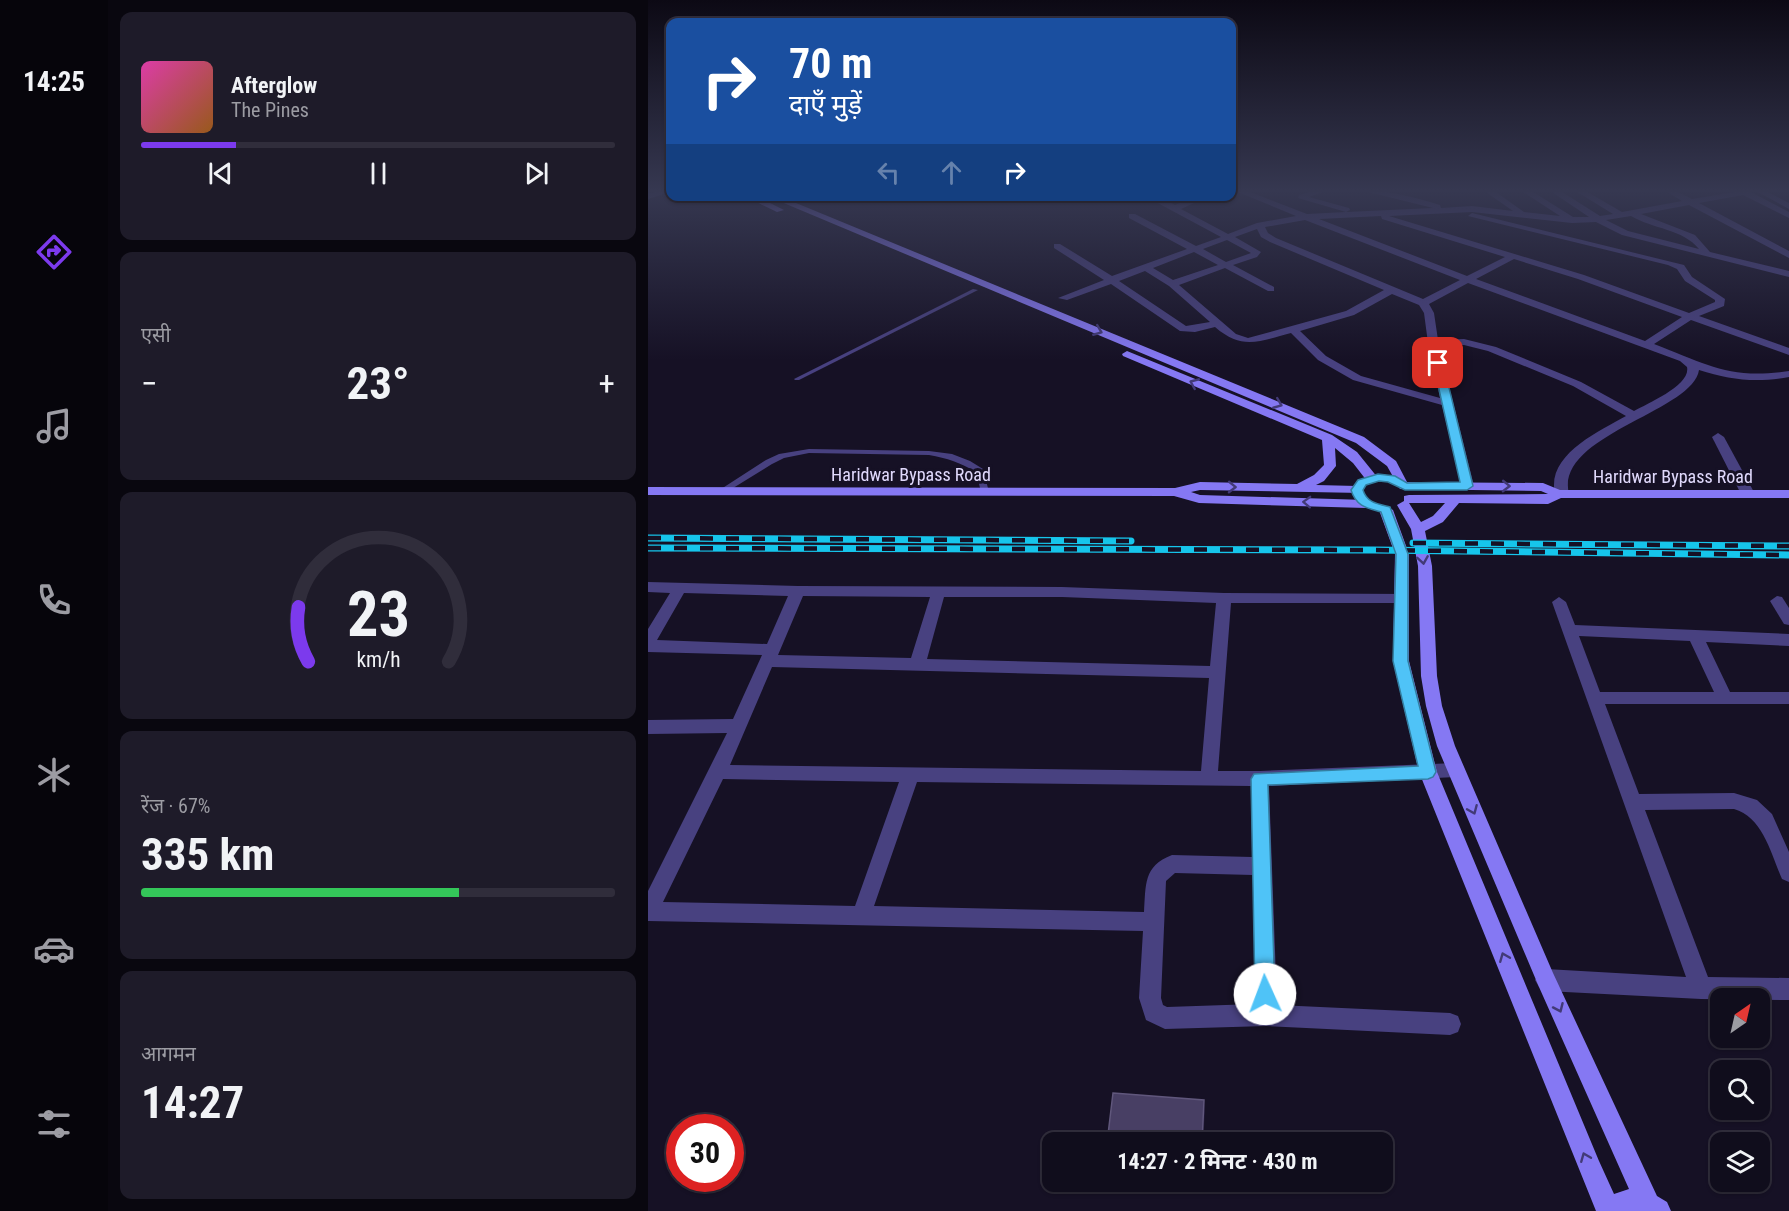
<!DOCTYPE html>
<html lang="hi">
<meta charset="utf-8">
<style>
body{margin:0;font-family:"Roboto Condensed","Noto Sans Devanagari",sans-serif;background:#1e1b29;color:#f1f3f6;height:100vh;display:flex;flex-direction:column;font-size:22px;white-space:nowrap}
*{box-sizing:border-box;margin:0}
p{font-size:20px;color:#9c9ca3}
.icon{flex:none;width:33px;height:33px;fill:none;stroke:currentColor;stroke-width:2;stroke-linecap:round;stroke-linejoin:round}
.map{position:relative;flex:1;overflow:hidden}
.sheet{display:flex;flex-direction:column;gap:12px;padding:12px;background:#09070f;width:540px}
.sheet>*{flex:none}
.hud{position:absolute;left:18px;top:18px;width:570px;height:183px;border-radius:12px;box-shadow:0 2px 4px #0004,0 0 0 2px #302d3b;background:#1a4fa0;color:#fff;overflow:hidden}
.needle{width:39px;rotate:34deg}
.fabs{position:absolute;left:1062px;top:988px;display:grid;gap:12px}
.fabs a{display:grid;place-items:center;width:60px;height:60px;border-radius:12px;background:#100d1c;box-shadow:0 2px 4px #0004,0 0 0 2px #302d3b;font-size:30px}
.speed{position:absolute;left:18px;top:1114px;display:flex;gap:12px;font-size:30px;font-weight:700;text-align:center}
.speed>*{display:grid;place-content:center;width:78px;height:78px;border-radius:50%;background:#100d1c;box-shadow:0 2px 4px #0004,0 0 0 2px #302d3b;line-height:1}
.speed .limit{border:9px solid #d22;background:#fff;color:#111}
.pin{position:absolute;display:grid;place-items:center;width:51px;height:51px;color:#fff;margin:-26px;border-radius:12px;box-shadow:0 3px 9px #0006}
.me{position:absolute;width:66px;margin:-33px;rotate:358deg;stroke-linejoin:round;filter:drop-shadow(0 0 4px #0008)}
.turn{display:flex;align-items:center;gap:21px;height:126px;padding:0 24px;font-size:27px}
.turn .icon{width:78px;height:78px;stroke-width:2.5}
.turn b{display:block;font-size:42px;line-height:51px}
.lanes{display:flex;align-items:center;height:57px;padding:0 24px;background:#0003;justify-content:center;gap:30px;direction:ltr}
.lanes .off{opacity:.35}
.big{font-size:45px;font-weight:700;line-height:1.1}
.sheet .tile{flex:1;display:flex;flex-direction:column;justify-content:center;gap:9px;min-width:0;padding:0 21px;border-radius:12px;background:#1e1b29}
.sheet .dial{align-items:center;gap:0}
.dial svg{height:156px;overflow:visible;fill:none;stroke:#302d3b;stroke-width:7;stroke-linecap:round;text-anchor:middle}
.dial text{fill:#f1f3f6;stroke:none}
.song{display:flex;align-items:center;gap:18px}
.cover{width:72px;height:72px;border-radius:9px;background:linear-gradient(135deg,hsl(320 70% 55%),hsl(30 70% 35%))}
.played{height:6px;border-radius:3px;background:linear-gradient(90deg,#7c3aed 20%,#302d3b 20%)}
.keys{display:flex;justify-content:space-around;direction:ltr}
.heat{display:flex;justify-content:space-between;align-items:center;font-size:33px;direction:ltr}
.charge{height:9px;border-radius:4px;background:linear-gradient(90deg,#34c759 67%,#302d3b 0)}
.trip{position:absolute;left:394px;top:1132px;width:351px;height:60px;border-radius:12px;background:#100d1c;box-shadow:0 2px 4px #0004,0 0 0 2px #302d3b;font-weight:700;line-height:60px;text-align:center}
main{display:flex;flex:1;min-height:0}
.dock{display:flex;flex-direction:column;width:108px;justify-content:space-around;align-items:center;background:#06050b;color:#9c9ca3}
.dock .icon{width:42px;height:42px}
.dock .current{color:#7c3aed}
.dock b{font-size:27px;color:#f1f3f6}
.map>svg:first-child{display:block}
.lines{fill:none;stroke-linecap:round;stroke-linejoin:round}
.service{fill:#484180;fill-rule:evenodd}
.minor{fill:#484180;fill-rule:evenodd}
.tertiary{fill:#484180;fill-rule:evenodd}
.secondary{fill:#8578f3;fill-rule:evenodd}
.rail-casing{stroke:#16c5eb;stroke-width:7}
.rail{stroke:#161125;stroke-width:4.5;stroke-dasharray:13;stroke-linecap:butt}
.wall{fill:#362c52}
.shaded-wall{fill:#211938}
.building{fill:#483f64;stroke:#60577c;stroke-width:1.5}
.oneway{stroke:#423a77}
.route{fill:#4fc3f7;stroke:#337fa1;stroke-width:1.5}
.labels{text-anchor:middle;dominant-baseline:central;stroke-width:6;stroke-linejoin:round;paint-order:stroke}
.street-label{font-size:18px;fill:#e0d9fc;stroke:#161125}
</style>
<main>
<nav class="dock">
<b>14:25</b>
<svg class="icon current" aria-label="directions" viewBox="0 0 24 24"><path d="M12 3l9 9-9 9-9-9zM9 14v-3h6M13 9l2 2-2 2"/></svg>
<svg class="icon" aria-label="music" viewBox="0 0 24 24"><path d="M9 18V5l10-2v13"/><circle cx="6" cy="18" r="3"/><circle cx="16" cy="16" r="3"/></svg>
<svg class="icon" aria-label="phone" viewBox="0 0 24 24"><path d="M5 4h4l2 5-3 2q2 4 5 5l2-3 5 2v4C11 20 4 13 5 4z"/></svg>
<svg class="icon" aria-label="climate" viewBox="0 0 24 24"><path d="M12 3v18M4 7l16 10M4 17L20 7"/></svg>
<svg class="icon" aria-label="car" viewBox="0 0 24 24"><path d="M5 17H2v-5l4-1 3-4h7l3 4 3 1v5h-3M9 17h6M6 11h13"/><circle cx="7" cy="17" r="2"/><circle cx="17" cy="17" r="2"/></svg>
<svg class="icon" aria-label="filters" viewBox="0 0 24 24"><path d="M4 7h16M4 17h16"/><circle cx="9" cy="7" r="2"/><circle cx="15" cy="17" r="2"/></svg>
</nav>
<section class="sheet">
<div class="tile">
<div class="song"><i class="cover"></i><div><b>Afterglow</b><p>The Pines</p></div></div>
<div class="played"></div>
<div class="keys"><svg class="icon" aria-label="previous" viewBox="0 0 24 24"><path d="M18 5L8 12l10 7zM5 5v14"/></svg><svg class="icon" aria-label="pause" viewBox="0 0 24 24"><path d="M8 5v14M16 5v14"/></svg><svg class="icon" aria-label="next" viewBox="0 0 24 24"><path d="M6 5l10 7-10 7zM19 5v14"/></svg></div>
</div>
<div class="tile"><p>एसी</p>
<div class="heat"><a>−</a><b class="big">23°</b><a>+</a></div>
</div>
<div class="tile dial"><svg viewBox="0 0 100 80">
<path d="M14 69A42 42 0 1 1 86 69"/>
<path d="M14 69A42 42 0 0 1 9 41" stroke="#7c3aed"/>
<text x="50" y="56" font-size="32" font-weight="700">23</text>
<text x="50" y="72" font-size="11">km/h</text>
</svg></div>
<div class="tile"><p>रेंज · 67%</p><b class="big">335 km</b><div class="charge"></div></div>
<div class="tile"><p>आगमन</p><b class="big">14:27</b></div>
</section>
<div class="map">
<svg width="1141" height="1211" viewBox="0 0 1141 1211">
<rect width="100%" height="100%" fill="#161125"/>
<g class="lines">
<g class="service">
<path d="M325,289l5,1 -179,90h-4l-1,-1z"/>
<path d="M161,449l120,2 23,3 18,7 13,8 6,23 -4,2 -4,-2 -5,-20c-15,-9 -29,-14 -47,-17l-120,-2 -25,5 -12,6 -47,29h-6l-1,-2 48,-31 13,-6z"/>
</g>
<g class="minor">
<path d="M13,190h9v2l-22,7v-5z"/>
<path d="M585,190h12l62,24 39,-2 -48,-14 1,-3 17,-5h13l-20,7 40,11 1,2 -4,2 87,-4 -73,-18c27,0 54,7 80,15l1,3 31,-2 41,5 -30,-21h10l31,22 36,4 -40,-26h10l43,27h16l-40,-27h10l41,26 13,-2 -39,-24h10l38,22 60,-11 -18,-11h10l18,9 55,-9 42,22v6l-46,-23 -44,8 90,48v7l-100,-53 -48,9 54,21 15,17 79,19v6l-167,-42 -26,-13 -24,1 -100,-11 -83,4 195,59 105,38 26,-11v-2l-30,-19 -8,-12 -9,-4 -200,-49 4,-3 212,52 8,12 33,22 -1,7 -25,10 90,32v7l-98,-35 -37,24c53,20 75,36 135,27v6c-33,6 -59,3 -90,-7 -6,42 -145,65 -130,124l-7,4 -7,-4c-9,-39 43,-62 71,-78l-53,-30 -85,-35 -24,-6 -25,1 35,140 -7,4 -5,-1 -20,-84 -89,-25 -35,-20 -27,-27c-32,8 -48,18 -76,-6l-20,5 -15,-1 -69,-47 -44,16 -9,-2 46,-18 -50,-32v-4h6l52,32 75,-27 -58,-31v-4h6l61,32 25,-9 -67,-36v-4h6l15,8 21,-9h13l-28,13 47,25 29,-11 39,-7zM733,216l1,3 123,38 -38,19 -148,-57zM983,216c22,13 52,13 68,33l-71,-18 -22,-11zM657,220l155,60 -37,19 -147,-61 -8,-5 -3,-6zM609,229l4,8 9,5 114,48 -38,21 -98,27 -12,-4 -57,-49 46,-17 43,23h6v-4l-41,-22 24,-8 4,-5 -26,-15zM579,240l24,13 -25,9 -23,-13zM546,252l24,13 -45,15 -20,-12zM866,259l64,20 104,38 -37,24 -169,-62zM497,271l24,15 41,36 -24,4 -67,-45zM820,283l212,78 7,6c4,18 -39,36 -53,44l-53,-29 -85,-35 -32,-8 -26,1 -4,-27 -5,-9zM744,294l27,11 5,8 4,30 12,55 -79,-22 -35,-20 -26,-25 54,-16z"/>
<path d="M1070,433l6,4 31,57 -2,3 -5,1 -7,-4 -29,-57z"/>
<path d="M0,582l150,4 264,1 162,6 183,1 2,4 -2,4 -5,1h-171l-13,168h42l196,-8 6,2 3,5 -3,5 -6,2 -187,9 8,219 173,8 8,3 3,8 -3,8 -8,3 -184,-9 -101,3 -19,-9 -7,-22 4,-67 -495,-10v-30l79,-158 -79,1v-14l85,-1 29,-64 -114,-3v-23l22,-36 -22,-1zM36,593l104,3 -21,48 -110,-4zM155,596l127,1 -19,61 -133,-3zM296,597h118l154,6 -6,63 -283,-7zM124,667l437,11 -8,93 -471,-6zM75,779l176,3 -44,124 -192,-4zM269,782l334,4 1,71 -80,-2c-29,11 -26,30 -28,57l-270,-6zM527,873l78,2 2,129 -88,3 -4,-2 -2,-7 5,-117z"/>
<path d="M1129,596l5,1 7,11v17l-5,-1 -14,-23z"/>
<path d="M911,597l7,5 9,23 214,9v12l-83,-4 24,50h59v12h-184l34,90 95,-1 23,7 15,14 17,38v30l-7,-3c-11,-25 -19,-62 -48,-70l-89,1 63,167 81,1v22l-88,-1 -155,-8 -7,-4 -4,-7 4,-7 7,-4 140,8 -134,-375zM931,636l111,5 24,51h-114z"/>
</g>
<path class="tertiary" d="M1106,190h10l25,13v6z"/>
<g class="secondary">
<path d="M96,196h12l28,14 -7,2z"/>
<path d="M119,196h12l585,241 32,24 11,21 136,1 17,7h229v8h-228l-13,6 -89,-1 -16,19 -18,9 7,35 5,110 5,30 13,40 98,227 104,223 10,6 4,9h-75l-177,-439 -26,-111 2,-107 -16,-44 7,-4 7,4 16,44v107l28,111 162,389 15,33 15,-5 -90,-202 -102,-241 -11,-40 -5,-30 -3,-110 -7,-37 -14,-24 7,-4v-5l5,-1 139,-1 -7,-3 -141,-2 -13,-23 -31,-23zM761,503h36l-12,13 -12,6z"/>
<path d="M479,351l205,84 25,17 21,26 -1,3h-10l-14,-18 -18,-15 1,18 -12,15 -8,4 41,1 7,4 -2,3 -162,-3 -9,2 9,3 166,5 7,4 -7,4 -167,-5 -25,-7 -526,-1v-8l527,1 25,-6 97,2 17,-9 10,-10 -2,-25 -199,-84 -1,-2z"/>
</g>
<defs>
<g id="rail">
<path d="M0,538l483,3"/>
<path d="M765,543l376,3"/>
<path d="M0,548l725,2 416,5"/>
</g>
</defs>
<use href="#rail" class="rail-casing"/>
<use href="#rail" class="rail"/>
</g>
<path class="wall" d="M459,1182h94l-1,7 -93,-6z"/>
<path class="shaded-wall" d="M556,1100l1,13 -2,30h-1z"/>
<path class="building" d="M465,1093l91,7 -2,43h-95z"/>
<defs><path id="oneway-chevron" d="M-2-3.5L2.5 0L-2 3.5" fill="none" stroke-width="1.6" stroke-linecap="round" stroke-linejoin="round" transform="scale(1.5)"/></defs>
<g class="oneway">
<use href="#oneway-chevron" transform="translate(450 331) rotate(22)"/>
<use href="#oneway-chevron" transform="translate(546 383) rotate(-157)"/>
<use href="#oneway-chevron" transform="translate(630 404) rotate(22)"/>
<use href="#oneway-chevron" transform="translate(858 486) rotate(1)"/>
<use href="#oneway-chevron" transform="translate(584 487) rotate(1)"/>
<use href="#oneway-chevron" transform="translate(659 502) rotate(-178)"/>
<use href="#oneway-chevron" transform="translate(775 560) rotate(81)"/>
<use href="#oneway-chevron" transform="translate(825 810) rotate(67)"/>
<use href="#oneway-chevron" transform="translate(856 957) rotate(-112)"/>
<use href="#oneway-chevron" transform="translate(911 1008) rotate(66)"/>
<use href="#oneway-chevron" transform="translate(937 1157) rotate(-112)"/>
</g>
<linearGradient id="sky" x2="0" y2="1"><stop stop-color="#0c0914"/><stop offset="0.53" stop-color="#363851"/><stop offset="1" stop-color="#363851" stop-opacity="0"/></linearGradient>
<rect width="1141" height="360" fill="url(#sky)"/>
<path class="route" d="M790,360l5,3 30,123 -6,4h-62l-17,-8 -9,-1 -13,4 -3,5c4,13 15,14 27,17l18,47v107l28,111 -3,5 -5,2 -160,6 7,209 -3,7 -7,3 -7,-3 -3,-7 -4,-215 3,-5 164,-8 -25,-105 3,-107 -15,-42c-15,-4 -25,-6 -30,-22l7,-10 20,-6 17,2 12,7 53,-1 -27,-119z"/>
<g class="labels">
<g class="street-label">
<text x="263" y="474">Haridwar Bypass Road</text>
<text x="1025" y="476">Haridwar Bypass Road</text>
</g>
</g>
</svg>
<div class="fabs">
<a><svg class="needle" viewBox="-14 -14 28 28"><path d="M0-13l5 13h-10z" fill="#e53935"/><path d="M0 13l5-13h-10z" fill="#9c9ca3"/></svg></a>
<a><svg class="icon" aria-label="search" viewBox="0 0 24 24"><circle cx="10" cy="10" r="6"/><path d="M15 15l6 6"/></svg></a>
<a><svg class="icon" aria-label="layers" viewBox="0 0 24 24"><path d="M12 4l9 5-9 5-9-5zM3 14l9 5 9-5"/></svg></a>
</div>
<div class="speed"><div class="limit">30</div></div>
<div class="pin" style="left:790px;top:363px;background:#d93025"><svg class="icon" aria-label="arrive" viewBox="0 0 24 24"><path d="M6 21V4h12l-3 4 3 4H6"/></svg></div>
<svg class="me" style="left:617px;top:994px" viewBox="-20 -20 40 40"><circle r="19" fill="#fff"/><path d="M0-13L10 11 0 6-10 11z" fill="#4fc3f7"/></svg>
<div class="trip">14:27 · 2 मिनट · 430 m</div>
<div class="hud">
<div class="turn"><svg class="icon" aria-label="right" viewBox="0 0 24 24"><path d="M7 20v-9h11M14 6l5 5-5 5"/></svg><div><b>70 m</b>दाएँ मुड़ें</div></div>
<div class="lanes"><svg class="icon off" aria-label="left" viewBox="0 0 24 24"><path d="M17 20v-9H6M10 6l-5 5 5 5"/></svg><svg class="icon off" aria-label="ahead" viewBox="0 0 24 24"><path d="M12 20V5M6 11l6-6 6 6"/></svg><svg class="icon" aria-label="right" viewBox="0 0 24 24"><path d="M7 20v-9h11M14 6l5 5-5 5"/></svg></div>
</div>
</div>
</main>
